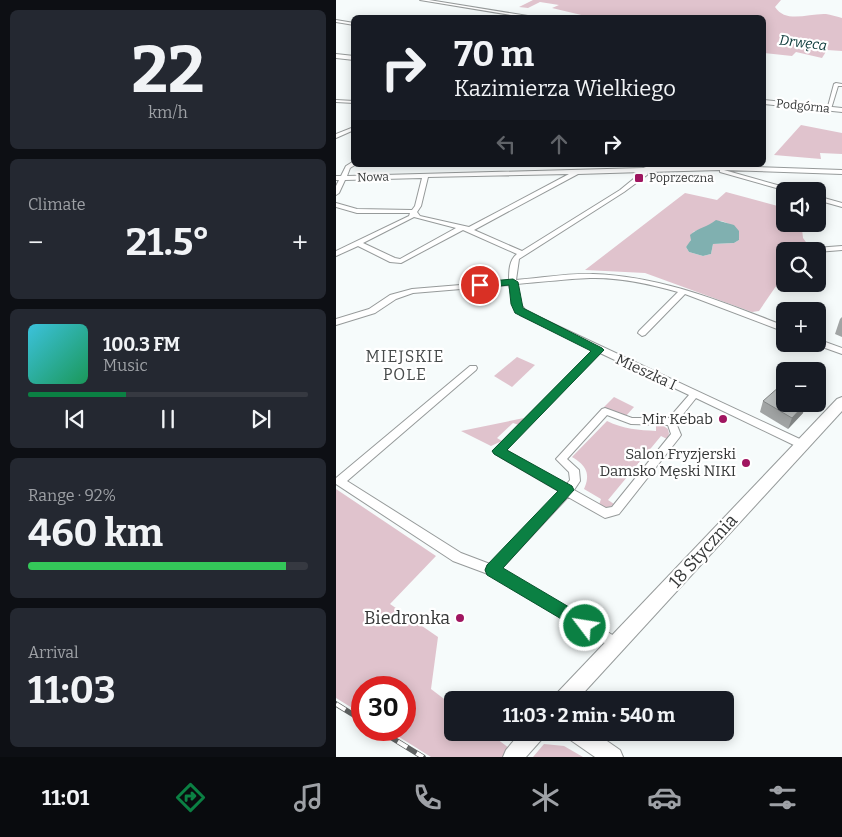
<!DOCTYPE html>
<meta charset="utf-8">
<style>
body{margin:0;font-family:Bitter,serif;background:#242831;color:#f1f3f6;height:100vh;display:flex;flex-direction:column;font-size:19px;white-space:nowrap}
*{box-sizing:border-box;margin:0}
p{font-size:16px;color:#9ea1a6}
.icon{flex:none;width:28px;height:28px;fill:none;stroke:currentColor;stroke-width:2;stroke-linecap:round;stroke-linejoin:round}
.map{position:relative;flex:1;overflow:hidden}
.panel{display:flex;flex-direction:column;gap:10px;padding:10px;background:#0d0f14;width:336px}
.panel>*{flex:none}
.banner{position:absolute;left:15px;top:15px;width:415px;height:152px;border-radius:8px;box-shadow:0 2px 12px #0003;background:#171b24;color:#f1f3f6;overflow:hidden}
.fabs{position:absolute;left:440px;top:182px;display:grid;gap:10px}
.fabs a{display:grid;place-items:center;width:50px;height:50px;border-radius:8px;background:#171b24;box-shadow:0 2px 12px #0003;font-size:25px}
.speed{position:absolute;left:15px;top:676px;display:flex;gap:10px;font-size:25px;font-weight:700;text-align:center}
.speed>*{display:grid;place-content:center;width:65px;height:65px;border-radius:50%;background:#171b24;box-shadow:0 2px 12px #0003;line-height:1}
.speed .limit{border:8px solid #d22;background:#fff;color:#111}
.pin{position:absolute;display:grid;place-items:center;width:42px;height:42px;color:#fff;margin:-21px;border:2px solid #fff;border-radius:50%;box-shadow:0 1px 5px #0007}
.me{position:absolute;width:55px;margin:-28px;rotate:301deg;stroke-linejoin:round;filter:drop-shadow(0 0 4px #0008)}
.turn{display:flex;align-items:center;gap:18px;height:105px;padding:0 20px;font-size:22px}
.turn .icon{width:65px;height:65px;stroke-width:2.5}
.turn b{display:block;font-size:35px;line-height:42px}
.lanes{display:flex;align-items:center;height:48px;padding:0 20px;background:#0003;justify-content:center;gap:25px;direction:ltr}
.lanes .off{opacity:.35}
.big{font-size:38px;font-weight:700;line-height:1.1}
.panel .card{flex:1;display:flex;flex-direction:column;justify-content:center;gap:8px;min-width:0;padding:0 18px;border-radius:8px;background:#242831}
.panel .dial{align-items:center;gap:0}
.dial b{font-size:65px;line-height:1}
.song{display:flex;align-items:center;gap:15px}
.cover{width:60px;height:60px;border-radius:8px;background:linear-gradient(135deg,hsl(190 70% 55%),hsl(150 70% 35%))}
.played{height:5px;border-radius:2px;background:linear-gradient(90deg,#0b8043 35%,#363941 35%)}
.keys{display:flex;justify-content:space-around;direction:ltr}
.heat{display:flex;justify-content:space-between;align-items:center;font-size:28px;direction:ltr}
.charge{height:8px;border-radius:4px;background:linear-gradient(90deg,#34c759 92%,#363941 0)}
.trip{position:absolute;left:108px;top:691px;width:290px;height:50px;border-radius:8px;background:#171b24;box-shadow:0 2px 12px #0003;font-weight:700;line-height:50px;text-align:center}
.tab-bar{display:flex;height:80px;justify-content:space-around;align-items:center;background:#090b0e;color:#9ea1a6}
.tab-bar .icon{width:35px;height:35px}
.tab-bar .current{color:#0b8043}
.tab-bar b{font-size:22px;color:#f1f3f6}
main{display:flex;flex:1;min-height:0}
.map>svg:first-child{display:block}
.green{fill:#e0c3cd;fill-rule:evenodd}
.water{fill:#80b0b0}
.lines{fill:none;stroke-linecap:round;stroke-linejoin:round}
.street-casing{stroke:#969a9a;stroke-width:2}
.secondary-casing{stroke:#969a9a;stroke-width:2}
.street{fill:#fff;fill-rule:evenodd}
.secondary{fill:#fff;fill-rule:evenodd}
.rail-casing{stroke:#5f6262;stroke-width:5.5}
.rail{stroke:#fff;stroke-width:4;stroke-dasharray:11;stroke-linecap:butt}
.wall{fill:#a1a4a4}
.shaded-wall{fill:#838686}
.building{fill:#bbbfbf;stroke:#838686}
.route{fill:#0b8043;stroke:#07532c}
.poi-dot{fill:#a01560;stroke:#fff;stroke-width:2}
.labels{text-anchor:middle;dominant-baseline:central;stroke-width:4.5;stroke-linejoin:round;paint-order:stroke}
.far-street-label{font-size:12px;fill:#363838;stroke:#fff}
.far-poi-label{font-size:12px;fill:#363838;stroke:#fff;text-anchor:start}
.far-water-label{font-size:14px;font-style:italic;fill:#073737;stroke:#fff}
.street-label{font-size:15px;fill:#363838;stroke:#fff}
.poi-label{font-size:15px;fill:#363838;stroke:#fff;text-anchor:end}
.neighbourhood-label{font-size:16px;letter-spacing:1px;fill:#464a4a;stroke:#fff}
.near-street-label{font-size:18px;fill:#363838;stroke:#fff}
.near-poi-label{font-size:18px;fill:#363838;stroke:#fff;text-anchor:end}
</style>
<main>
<section class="panel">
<div class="card dial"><b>22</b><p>km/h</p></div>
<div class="card"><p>Climate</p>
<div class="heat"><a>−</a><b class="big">21.5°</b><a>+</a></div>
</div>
<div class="card">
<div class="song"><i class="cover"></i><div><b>100.3 FM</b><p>Music</p></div></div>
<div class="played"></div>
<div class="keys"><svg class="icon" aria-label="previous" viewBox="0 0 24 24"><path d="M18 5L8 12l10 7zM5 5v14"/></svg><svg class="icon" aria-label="pause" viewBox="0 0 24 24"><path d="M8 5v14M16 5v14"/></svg><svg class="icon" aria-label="next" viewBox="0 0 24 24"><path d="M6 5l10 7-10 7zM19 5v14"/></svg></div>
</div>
<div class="card"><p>Range · 92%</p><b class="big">460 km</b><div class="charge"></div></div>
<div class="card"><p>Arrival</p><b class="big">11:03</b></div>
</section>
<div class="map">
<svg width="506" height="757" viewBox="0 0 506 757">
<rect width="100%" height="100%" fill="#f6fbfb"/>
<g class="green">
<path d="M197,0h248l-6,7c11,17 34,6 51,7 5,1 10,2 16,4v33l-15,-1 -5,8 -26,-6 -4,4 -28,-3v-35h-170l-42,-10 7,-3 -19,-3 -12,6 -9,-1z"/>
<path d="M465,125l41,8v21l-22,-1 1,6 -47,-4z"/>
<path d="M390,192l59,16v16h21l-4,5 1,9 8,11 -26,2v22l-26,38 -7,1 -107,-39 -60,-3 100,-77 32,7zM385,221c10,3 19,7 18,19l-5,3 -21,1 -2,10 -8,2 -14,-4 -3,-5 4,-4 3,-11z"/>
<path d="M181,357l18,8 -23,22 -18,-11z"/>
<path d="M278,397l20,10 -9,10 -21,-10z"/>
<path d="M188,418l-5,7 -6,-2 -16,15 5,3 -11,5 -30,-15z"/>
<path d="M271,421c16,8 32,9 49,10v-6h6l6,4 1,5 -2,5 -6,-3 -53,64 6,4 -7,5 -8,-4 2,-6 -17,-10c7,-15 2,-24 -12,-32z"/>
<path d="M0,489l100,67 -46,48 48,33 -7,52 21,16v27l37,1 24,18 -6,6h-76l-43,-27h17v-42h-43v26l-26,-16z"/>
<path d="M208,744l20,2 19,11h-50z"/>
</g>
<path class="water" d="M380,220l18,5 5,6v9l-5,3 -21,1 -2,10 -8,2 -14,-4 -3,-5 5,-7 -1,-5c7,-7 18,-8 26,-15z"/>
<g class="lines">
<defs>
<g id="street">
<path d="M84,0h9l111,18h-11z"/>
<path d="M0,20l18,3v2l-18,-3z"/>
<path d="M500,83l6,1v2h-4l-7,23 -4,1 7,-26z"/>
<path d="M0,100l18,1v2l-18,-1z"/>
<path d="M18,127v3l-18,8v-4z"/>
<path d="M18,161v4h1l-5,3 -3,8 296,-8 3,-1 83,-1 113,4v4l-118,-4 71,20 1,1h-9l-67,-19v-2l-72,2 -1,3 -23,17 -105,67 -3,21c26,-2 52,-7 77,-6 68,2 129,28 192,52v6l-100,-38 -40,41 -3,1 -4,-3 1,-2 39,-39c-28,-8 -58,-15 -88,-14 -24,1 -49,4 -73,6l3,19 6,8 278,130 2,3 -2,3h-6l-102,-49 -20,25 5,12 -2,3 -60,76 -14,4 -37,-21 -67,72 120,71 2,4 -2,4 -4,2 -4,-2 -125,-74 -35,-13 -117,-77v-6l134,-112h6l1,2 -1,2 -129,111 114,72 29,11 70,-72 -65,-38 -2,-3 101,-101 -74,-35 -7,-12 -4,-18 -96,8 -17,6 -21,14 -39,12v-6l33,-10 21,-14 22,-6 97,-8c0,-10 0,-21 8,-27l-54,-24 -62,33 -11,-1 -32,-16 -22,10v-5l73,-35 1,-3h-53l-21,-6v-4l21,6 55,1 3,-4 7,-28 -77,2 -6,13 -3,2v-9l3,-6h-3v-4h5l5,-10zM306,172l-22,18 -98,61 -48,-21 104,-56zM233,174l-100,53 -49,-11 -3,-4 4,-6 7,-29zM78,217l42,11 -56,31 -5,-1 -32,-15zM264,353l89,42 -20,23h-37l-27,-10 -3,1 -46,50 13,13 1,8 -4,5 -61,-35zM271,415l24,9 37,1 3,9 -59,73 -6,1 -32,-18 6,-9 -1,-11 -12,-11z"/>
<path d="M481,196l25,7v4l-25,-7z"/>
<path d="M506,246v4l-25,2 -18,-1 3,-2z"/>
<path d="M481,339l25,9v6l-28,-10h3z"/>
</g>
<g id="secondary">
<path d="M0,54l18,2v4l-18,-2z"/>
<path d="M428,100l78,8v4l-78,-8z"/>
<path d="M506,397v14l-265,289h-22l2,-7 280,-294z"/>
<path d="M185,732h24l-3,7 -16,18h-23l3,-7z"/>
<path d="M230,732h28l26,18 3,7h-28l-26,-18z"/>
</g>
</defs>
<use href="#street" class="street-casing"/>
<use href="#secondary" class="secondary-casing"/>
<use href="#street" class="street"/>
<use href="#secondary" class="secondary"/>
<defs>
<g id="rail">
<path d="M0,704l26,16"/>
<path d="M43,730l44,27"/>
</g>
</defs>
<use href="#rail" class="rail-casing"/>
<use href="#rail" class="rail"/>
</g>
<g class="wall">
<path d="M506,317v20l-7,-3 5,-15z"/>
<path d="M427,401l40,12 -15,16 -28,-17z"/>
</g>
<path class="shaded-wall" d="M469,404h1l-3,9 -15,16 4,-11z"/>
<path class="building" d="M444,386l5,3v15h20l-13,14 -29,-17z"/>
<path class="route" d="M177,279l5,3 5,26 79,40 2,2 -97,100 65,36 2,4 -71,78 88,52 2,6 -2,5 -6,2 -98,-58 -2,-5 2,-5 71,-74 -64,-37 -2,-3 99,-100 -76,-38 -4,-9 -2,-19 -29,3 -5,-3 5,-3z"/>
<g class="poi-dot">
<rect x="298" y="173" width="10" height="10" rx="2.5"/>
<circle cx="387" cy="419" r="5"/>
<circle cx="410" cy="463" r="5"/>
<circle cx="124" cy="618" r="5"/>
</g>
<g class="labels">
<g class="far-street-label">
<text transform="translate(467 106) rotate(6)">Podgórna</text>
<text transform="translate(37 177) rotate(-2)">Nowa</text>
</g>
<g class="far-poi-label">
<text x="313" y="178">Poprzeczna</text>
</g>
<g class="far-water-label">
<text transform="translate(467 43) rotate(7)">Drwęca</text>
</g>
<g class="street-label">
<text transform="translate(310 372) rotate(25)">Mieszka I</text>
</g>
<g class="poi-label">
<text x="377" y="419">Mir Kebab</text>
<text x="400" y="454">Salon Fryzjerski<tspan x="400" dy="17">Damsko Męski NIKI</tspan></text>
</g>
<g class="neighbourhood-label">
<text x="69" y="356">MIEJSKIE<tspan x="69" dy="18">POLE</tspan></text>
</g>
<g class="near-street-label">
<text transform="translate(367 551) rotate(-48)">18 Stycznia</text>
</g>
<g class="near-poi-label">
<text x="114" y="618">Biedronka</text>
</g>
</g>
</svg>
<div class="fabs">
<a><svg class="icon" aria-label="sound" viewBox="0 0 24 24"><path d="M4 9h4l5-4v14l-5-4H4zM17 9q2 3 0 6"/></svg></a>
<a><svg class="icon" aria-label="search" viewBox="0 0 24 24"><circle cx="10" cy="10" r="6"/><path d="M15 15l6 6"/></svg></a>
<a>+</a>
<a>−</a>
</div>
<div class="speed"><div class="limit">30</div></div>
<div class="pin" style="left:144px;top:285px;background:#d93025"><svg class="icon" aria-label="arrive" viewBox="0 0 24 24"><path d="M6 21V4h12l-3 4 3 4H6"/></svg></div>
<svg class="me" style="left:249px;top:626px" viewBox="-20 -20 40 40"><circle r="17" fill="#0b8043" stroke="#fff" stroke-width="3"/><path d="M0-11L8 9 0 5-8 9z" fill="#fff"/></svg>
<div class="trip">11:03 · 2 min · 540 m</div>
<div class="banner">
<div class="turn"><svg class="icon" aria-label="right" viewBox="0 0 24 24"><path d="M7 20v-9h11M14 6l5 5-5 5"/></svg><div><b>70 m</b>Kazimierza Wielkiego</div></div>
<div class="lanes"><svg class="icon off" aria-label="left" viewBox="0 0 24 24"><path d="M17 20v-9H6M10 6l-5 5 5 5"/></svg><svg class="icon off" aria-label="ahead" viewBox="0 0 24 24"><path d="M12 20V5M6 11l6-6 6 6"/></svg><svg class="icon" aria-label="right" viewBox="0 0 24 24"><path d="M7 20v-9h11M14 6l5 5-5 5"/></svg></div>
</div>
</div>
</main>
<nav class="tab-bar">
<b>11:01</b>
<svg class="icon current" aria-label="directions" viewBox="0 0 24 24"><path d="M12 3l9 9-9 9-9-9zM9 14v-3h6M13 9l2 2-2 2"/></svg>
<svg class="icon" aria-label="music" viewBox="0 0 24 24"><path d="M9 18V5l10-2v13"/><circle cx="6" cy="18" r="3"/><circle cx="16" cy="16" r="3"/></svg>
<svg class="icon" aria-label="phone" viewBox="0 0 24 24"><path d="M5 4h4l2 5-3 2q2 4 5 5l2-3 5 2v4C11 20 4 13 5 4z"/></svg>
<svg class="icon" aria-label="climate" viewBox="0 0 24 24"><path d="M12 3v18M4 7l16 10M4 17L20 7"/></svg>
<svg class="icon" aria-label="car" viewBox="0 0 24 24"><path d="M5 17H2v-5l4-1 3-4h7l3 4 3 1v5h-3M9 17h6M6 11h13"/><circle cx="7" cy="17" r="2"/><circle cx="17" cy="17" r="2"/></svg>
<svg class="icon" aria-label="filters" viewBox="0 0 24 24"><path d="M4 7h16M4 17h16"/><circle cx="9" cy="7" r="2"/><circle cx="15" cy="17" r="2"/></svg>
</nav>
